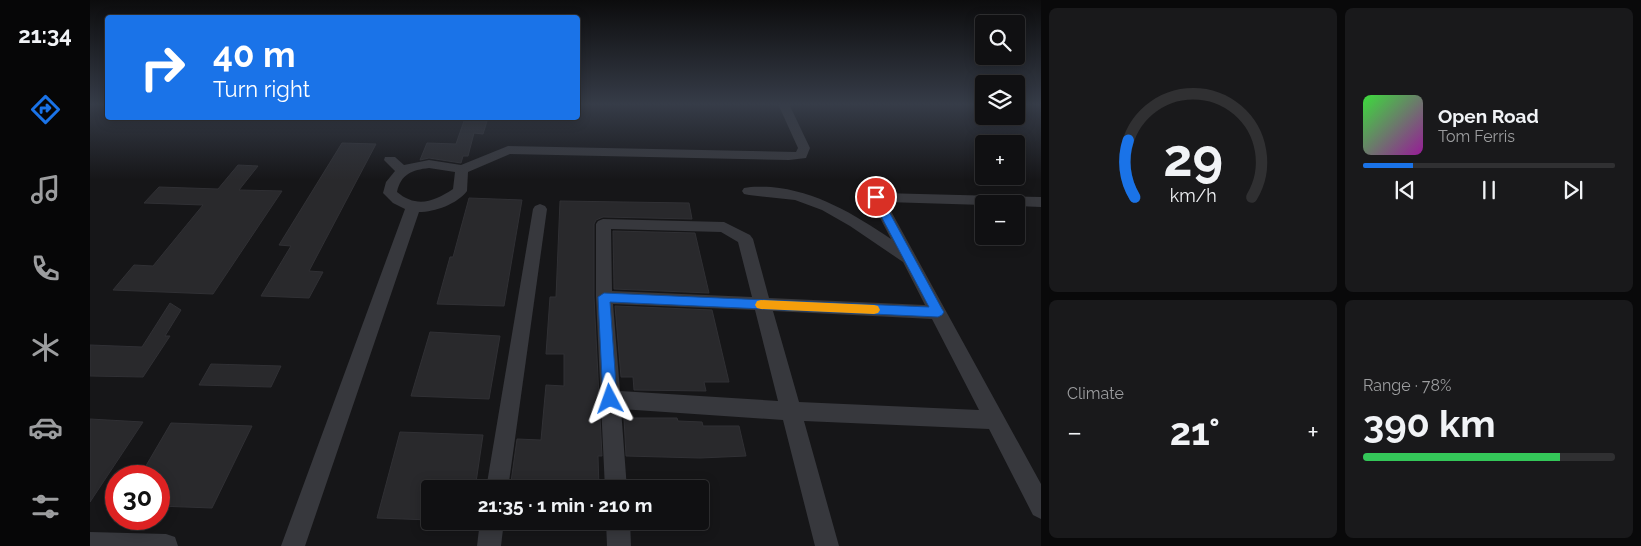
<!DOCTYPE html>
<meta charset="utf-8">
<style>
body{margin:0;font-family:Raleway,sans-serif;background:#19191b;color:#f1f3f6;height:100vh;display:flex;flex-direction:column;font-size:19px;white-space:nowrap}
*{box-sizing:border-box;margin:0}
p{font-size:16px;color:#9c9d9f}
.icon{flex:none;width:28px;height:28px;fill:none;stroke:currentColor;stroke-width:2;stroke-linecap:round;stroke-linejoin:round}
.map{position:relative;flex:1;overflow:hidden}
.side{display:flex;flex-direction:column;gap:8px;padding:8px;background:#09090a;width:600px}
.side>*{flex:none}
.guide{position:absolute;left:15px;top:15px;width:475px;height:105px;border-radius:5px;box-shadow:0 2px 12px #0003,0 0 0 1px #303032;background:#1a73e8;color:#fff;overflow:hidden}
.tools{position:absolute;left:885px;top:15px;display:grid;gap:10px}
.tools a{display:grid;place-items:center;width:50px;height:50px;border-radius:5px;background:#101012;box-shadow:0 2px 12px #0003,0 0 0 1px #303032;font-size:25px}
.speed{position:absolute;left:15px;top:465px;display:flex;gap:10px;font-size:25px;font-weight:700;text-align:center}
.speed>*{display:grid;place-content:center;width:65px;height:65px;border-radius:50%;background:#101012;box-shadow:0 2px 12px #0003,0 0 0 1px #303032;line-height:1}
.speed .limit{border:8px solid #d22;background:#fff;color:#111}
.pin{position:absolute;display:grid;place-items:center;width:42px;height:42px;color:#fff;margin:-21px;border:2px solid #fff;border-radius:50%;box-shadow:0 1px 5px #0007}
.me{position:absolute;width:55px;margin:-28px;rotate:356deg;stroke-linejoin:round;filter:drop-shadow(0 0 4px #0008)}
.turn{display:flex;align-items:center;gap:18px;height:105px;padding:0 25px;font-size:22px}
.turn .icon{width:65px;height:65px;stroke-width:2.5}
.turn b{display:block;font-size:35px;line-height:42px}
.big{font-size:38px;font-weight:700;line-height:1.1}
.side .card{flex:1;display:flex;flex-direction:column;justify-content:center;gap:8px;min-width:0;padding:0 18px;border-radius:8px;background:#19191b}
.side .dial{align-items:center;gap:0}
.dial svg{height:130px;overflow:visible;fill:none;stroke:#303032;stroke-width:7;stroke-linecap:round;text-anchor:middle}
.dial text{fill:#f1f3f6;stroke:none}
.song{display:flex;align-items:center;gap:15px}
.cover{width:60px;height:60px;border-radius:8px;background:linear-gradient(135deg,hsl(120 70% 55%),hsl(300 70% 35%))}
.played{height:5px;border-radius:2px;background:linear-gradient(90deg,#1a73e8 20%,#303032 20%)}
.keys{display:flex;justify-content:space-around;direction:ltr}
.heat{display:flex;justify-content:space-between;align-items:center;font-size:28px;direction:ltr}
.charge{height:8px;border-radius:4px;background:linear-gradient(90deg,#34c759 78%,#303032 0)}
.side .tiles{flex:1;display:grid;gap:8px;grid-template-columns:repeat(2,1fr)}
.trip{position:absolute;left:331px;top:480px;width:288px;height:50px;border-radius:5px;background:#101012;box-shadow:0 2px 12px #0003,0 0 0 1px #303032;font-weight:700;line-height:50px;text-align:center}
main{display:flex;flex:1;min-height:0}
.dock{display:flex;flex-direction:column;width:90px;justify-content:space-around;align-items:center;background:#060607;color:#9c9d9f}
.dock .icon{width:35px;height:35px}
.dock .on{color:#1a73e8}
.dock b{font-size:22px;color:#f1f3f6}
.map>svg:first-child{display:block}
.building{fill:#29292c;stroke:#303034}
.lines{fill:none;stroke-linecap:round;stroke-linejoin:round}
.minor{fill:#37383d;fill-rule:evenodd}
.route{fill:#1a73e8;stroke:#114b97}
.slow{fill:#f59e0b}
</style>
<main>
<nav class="dock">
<b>21:34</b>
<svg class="icon on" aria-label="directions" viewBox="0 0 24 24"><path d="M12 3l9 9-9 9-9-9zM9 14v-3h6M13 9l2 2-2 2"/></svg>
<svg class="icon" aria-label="music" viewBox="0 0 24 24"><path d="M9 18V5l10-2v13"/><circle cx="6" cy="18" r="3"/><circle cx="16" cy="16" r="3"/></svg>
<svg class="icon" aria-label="phone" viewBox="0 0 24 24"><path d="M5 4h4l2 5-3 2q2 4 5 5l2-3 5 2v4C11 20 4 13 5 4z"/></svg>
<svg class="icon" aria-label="climate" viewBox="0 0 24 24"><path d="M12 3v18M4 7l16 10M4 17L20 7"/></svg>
<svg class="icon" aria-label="car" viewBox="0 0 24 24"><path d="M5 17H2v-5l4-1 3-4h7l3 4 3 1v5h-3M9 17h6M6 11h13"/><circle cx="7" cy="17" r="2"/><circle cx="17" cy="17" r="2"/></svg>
<svg class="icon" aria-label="filters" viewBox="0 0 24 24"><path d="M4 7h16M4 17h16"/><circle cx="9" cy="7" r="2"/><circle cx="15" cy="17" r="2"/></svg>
</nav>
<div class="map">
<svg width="951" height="546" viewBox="0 0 951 546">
<rect width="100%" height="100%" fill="#161618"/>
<g class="building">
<path d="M375,118h23l-5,16 -9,-1 -6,23h-5l-2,7 -32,-5 -9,2 7,-17 29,1z"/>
<path d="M252,143l34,1 -67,127 14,1 -14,26 -48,-2 30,-50 -12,-1z"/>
<path d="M148,165l20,1 -19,24 43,1 -69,103 -100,-4 21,-25 19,1 50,-61 -59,-2 15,-16 59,2z"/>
<path d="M379,198l53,2 -18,106 -67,-2 13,-47h3z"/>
<path d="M470,201l129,2 3,16 -89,-2 -7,3 -2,4v73l8,159h-4l1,33h-89l7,-50 24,1 5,-55 18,1v-32h-18l4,-57h6z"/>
<path d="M523,231l82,2 14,60 -95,-4z"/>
<path d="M80,303l11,7 -16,26h5l-27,41 -53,-1v-31l52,2z"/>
<path d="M525,306l97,4 17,72h-25l2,9 -72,-1 -1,-13h-12z"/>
<path d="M340,332l70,4 -11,63 -78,-3z"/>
<path d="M121,364l70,2 -10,21 -72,-2z"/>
<path d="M534,418h53l1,3 24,1 1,4h36l7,30 -46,2 -74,-2z"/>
<path d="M0,419l53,3 -53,80z"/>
<path d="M81,423l81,3 -40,82 -53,-2v-30h-19z"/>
<path d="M310,432l83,3 -8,54h-45v31l-53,-2z"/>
</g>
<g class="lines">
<g class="minor">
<path d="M688,104h11l21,44 -4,10 -17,2 -279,-6 -42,18 -1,19c-10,13 -32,21 -48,21l-114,334h-24l124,-337 -12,-6 -10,-10 3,-11 9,-11 -11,-11 1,-3h10l9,8 25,-5 32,5 47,-19 288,6 2,-4zM339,168l26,4 -2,17c-19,13 -37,19 -56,3 4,-18 15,-22 32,-24z"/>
<path d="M782,185l5,1 4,7 160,4v10l-25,-1v-2l-32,1 -98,-3 155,282v35l-8,-4 -44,-86 -185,-8 35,125h-24l-32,-126 -162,-11 6,80h-22l-9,-192v-73l2,-3 5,-2 121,3 26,13 3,4 16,59 156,7 -22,-43 -53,-36 -28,-16 -27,-10 -46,-5 -5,-1 -2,-3 2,-3c9,-2 18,-1 27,-1 45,4 83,27 120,52l-26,-50 2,-3zM521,229l110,3 17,10 14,55 -140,-6zM523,304l142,6 23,91 -158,-10zM683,311l159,8 47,91 -180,-8z"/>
<path d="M450,204l5,2 2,3 -39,280h-22l47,-280 2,-3z"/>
<path d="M390,521h24l-3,25h-24z"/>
<path d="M516,521h24l1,25h-24z"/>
<path d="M0,532l76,2 9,3 3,9h-88z"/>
</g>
</g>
<linearGradient id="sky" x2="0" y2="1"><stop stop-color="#0c0c0d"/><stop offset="0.58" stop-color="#363c48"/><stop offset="1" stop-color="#363c48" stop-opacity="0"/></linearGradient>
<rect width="951" height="180" fill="url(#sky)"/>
<path class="route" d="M786,194l5,3 61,112 2,3 -2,3 -4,2 -328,-15 7,97 -2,5 -5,2 -5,-2 -2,-5 -5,-102 6,-4 325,14 -58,-110z"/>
<path class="slow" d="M671,300l113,5 4,1 2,4 -2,3 -4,1 -113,-5 -4,-1 -2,-3 2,-4z"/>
</svg>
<div class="tools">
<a><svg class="icon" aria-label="search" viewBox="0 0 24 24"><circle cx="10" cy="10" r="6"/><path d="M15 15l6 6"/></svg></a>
<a><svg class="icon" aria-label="layers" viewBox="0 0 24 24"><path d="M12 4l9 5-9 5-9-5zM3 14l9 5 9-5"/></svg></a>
<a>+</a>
<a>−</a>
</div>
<div class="speed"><div class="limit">30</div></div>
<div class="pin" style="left:786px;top:197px;background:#d93025"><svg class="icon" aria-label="arrive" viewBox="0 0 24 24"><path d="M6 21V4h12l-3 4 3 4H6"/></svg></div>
<svg class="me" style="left:520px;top:399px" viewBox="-20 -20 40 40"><path d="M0-17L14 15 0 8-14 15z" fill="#1a73e8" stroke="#fff" stroke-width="4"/></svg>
<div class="trip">21:35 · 1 min · 210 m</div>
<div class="guide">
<div class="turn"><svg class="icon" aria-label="right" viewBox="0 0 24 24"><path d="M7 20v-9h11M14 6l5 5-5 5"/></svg><div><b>40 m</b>Turn right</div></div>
</div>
</div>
<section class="side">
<div class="tiles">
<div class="card dial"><svg viewBox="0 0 100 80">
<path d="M14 69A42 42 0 1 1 86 69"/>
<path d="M14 69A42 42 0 0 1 10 34" stroke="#1a73e8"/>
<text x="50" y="56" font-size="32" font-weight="700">29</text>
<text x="50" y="72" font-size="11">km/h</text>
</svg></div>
<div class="card">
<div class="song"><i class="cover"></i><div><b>Open Road</b><p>Tom Ferris</p></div></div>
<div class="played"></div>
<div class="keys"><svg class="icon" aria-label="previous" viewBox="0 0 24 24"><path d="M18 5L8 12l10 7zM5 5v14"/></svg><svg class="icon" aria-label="pause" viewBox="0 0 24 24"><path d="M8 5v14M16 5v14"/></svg><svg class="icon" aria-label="next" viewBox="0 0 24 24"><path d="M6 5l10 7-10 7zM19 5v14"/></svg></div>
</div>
<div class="card"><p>Climate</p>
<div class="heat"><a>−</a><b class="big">21°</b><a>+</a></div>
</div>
<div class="card"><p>Range · 78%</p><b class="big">390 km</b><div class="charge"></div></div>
</div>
</section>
</main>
